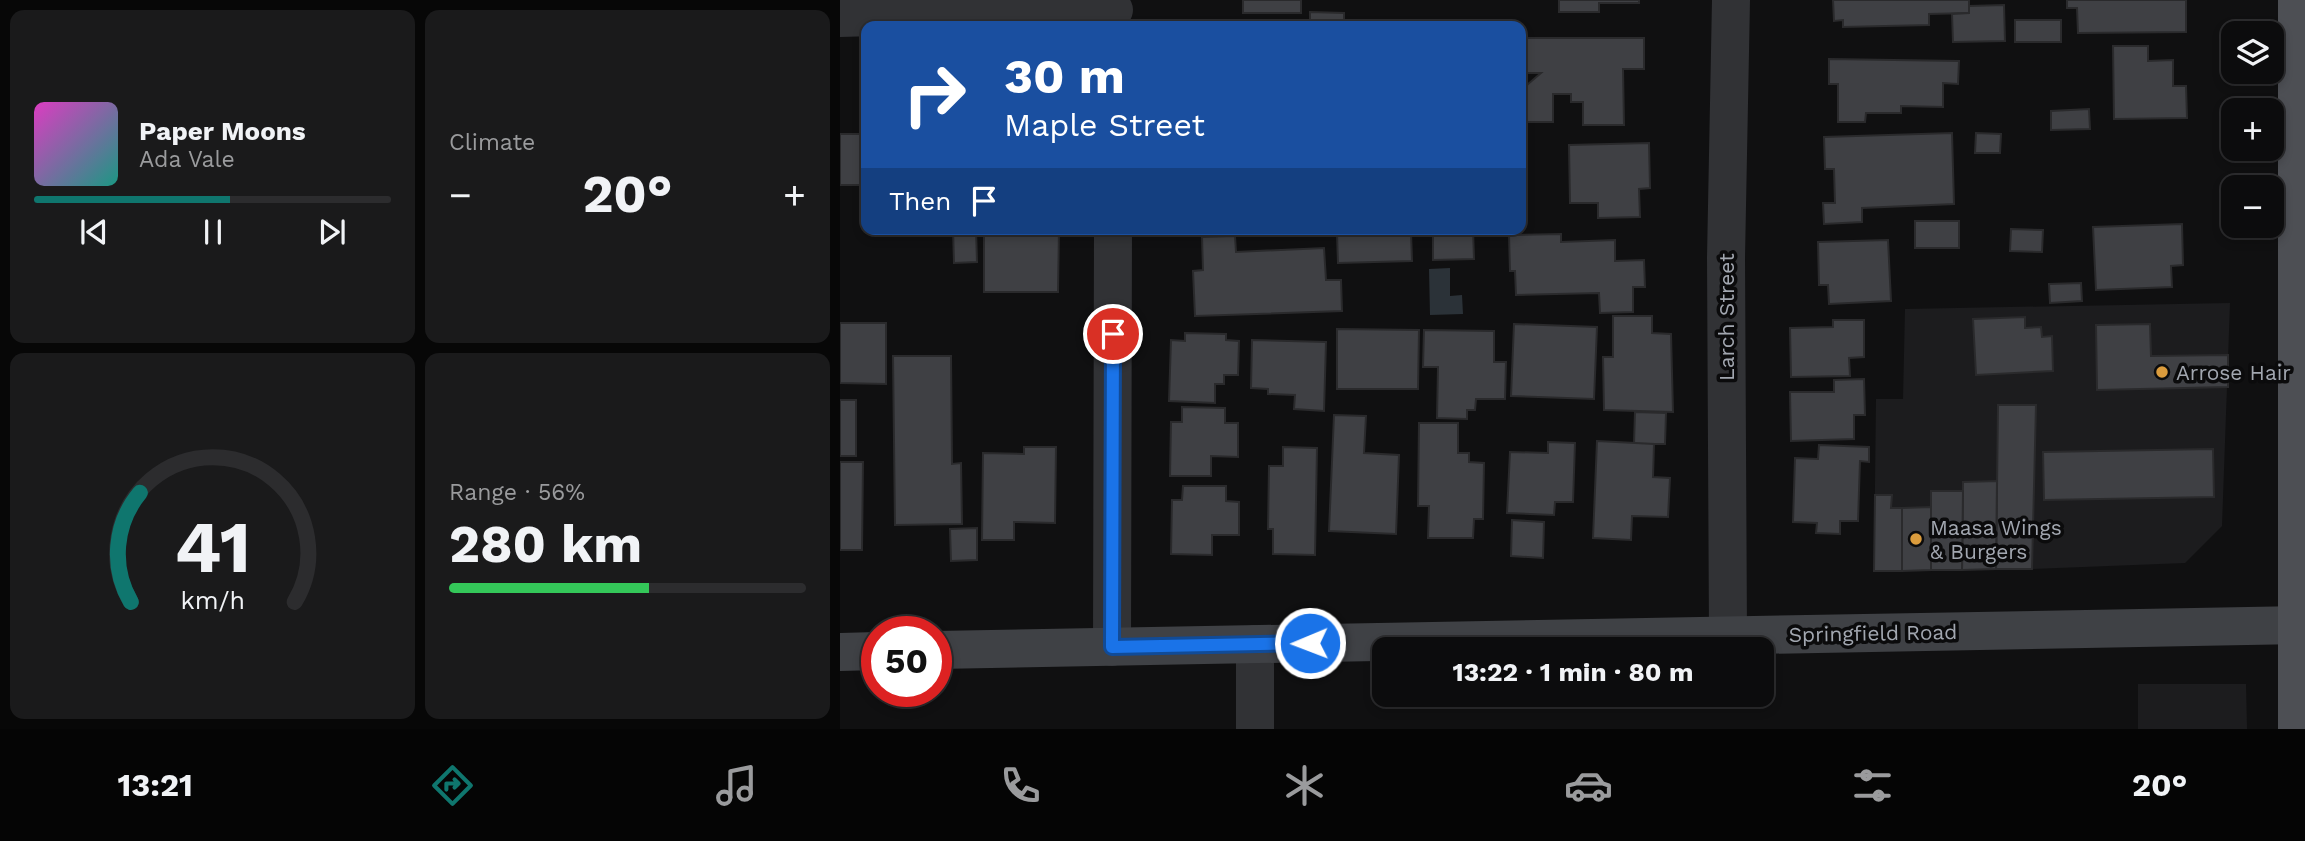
<!DOCTYPE html>
<meta charset="utf-8">
<style>
body{margin:0;font-family:"Work Sans",sans-serif;background:#1a1a1b;color:#f1f3f6;height:100vh;display:flex;flex-direction:column;font-size:26px;white-space:nowrap}
*{box-sizing:border-box;margin:0}
p{font-size:23px;color:#9a9b9d}
.icon{flex:none;width:38px;height:38px;fill:none;stroke:currentColor;stroke-width:2;stroke-linecap:round;stroke-linejoin:round}
.map{position:relative;flex:1;overflow:hidden}
.details{display:flex;flex-direction:column;gap:10px;padding:10px;background:#070707;width:840px}
.details>*{flex:none}
.banner{position:absolute;left:21px;top:21px;width:665px;height:214px;border-radius:14px;box-shadow:0 4px 10px #0003,0 0 0 2px #2c2c2e;background:#1a4fa0;color:#fff;overflow:hidden}
.fabs{position:absolute;left:1381px;top:21px;display:grid;gap:14px}
.fabs a{display:grid;place-items:center;width:63px;height:63px;border-radius:14px;background:#0c0c0d;box-shadow:0 4px 10px #0003,0 0 0 2px #2c2c2e;font-size:35px}
.speed{position:absolute;left:21px;top:616px;display:flex;gap:14px;font-size:35px;font-weight:700;text-align:center}
.speed>*{display:grid;place-content:center;width:91px;height:91px;border-radius:50%;background:#0c0c0d;box-shadow:0 4px 10px #0003,0 0 0 2px #2c2c2e;line-height:1}
.speed .limit{border:10px solid #d22;background:#fff;color:#111}
.pin{position:absolute;display:grid;place-items:center;width:60px;height:60px;color:#fff;margin:-30px;border:4px solid #fff;border-radius:50%;box-shadow:0 2px 7px #0007}
.me{position:absolute;width:77px;margin:-38px;rotate:269deg;stroke-linejoin:round;filter:drop-shadow(0 0 5px #0008)}
.turn{display:flex;align-items:center;gap:24px;height:147px;padding:0 28px;font-size:32px}
.turn .icon{width:91px;height:91px;stroke-width:2.5}
.turn b{display:block;font-size:49px;line-height:60px}
.then{display:flex;align-items:center;height:66px;padding:0 28px;background:#0003;gap:14px;font-size:26px}
.big{font-size:52px;font-weight:700;line-height:1.1}
.details .card{flex:1;display:flex;flex-direction:column;justify-content:center;gap:10px;min-width:0;padding:0 24px;border-radius:14px;background:#1a1a1b}
.details .dial{align-items:center;gap:0}
.dial svg{height:182px;overflow:visible;fill:none;stroke:#2c2c2e;stroke-width:7;stroke-linecap:round;text-anchor:middle}
.dial text{fill:#f1f3f6;stroke:none}
.song{display:flex;align-items:center;gap:21px}
.cover{width:84px;height:84px;border-radius:10px;background:linear-gradient(135deg,hsl(310 70% 55%),hsl(170 70% 35%))}
.played{height:7px;border-radius:4px;background:linear-gradient(90deg,#0f766e 55%,#2c2c2e 55%)}
.keys{display:flex;justify-content:space-around;direction:ltr}
.heat{display:flex;justify-content:space-between;align-items:center;font-size:38px;direction:ltr}
.charge{height:10px;border-radius:5px;background:linear-gradient(90deg,#34c759 56%,#2c2c2e 0)}
.details .tiles{flex:1;display:grid;gap:10px;grid-template-columns:repeat(2,1fr)}
.trip{position:absolute;left:532px;top:637px;width:402px;height:70px;border-radius:14px;background:#0c0c0d;box-shadow:0 4px 10px #0003,0 0 0 2px #2c2c2e;font-weight:700;line-height:70px;text-align:center}
.tab-bar{display:flex;height:112px;justify-content:space-around;align-items:center;background:#050505;color:#9a9b9d}
.tab-bar .icon{width:49px;height:49px}
.tab-bar .selected{color:#0f766e}
.tab-bar b{font-size:32px;color:#f1f3f6}
main{display:flex;flex:1;min-height:0}
.map>svg:first-child{display:block}
.built{fill:#1c1c1e}
.water{fill:#2b3238}
.building{fill:#3f4044;stroke:#2a2a2c;stroke-width:2}
.lines{fill:none;stroke-linecap:round;stroke-linejoin:round}
.minor{stroke:#313235;stroke-width:38}
.secondary{stroke:#3f4145;stroke-width:38}
.primary{stroke:#4d4f54;stroke-width:38}
.route-casing{stroke:#114b97;stroke-width:18}
.route{stroke:#1a73e8;stroke-width:12}
.poi-dot{fill:#db9c3d;stroke:#0b0b0c;stroke-width:2.5}
.labels{text-anchor:middle;dominant-baseline:central;stroke-width:7;stroke-linejoin:round;paint-order:stroke}
.street-label{font-size:21px;fill:#a2a7b0;stroke:#0b0b0c}
.poi-label{font-size:21px;fill:#a2a7b0;stroke:#0b0b0c;text-anchor:start}
</style>
<main>
<section class="details">
<div class="tiles">
<div class="card">
<div class="song"><i class="cover"></i><div><b>Paper Moons</b><p>Ada Vale</p></div></div>
<div class="played"></div>
<div class="keys"><svg class="icon" aria-label="previous" viewBox="0 0 24 24"><path d="M18 5L8 12l10 7zM5 5v14"/></svg><svg class="icon" aria-label="pause" viewBox="0 0 24 24"><path d="M8 5v14M16 5v14"/></svg><svg class="icon" aria-label="next" viewBox="0 0 24 24"><path d="M6 5l10 7-10 7zM19 5v14"/></svg></div>
</div>
<div class="card"><p>Climate</p>
<div class="heat"><a>−</a><b class="big">20°</b><a>+</a></div>
</div>
<div class="card dial"><svg viewBox="0 0 100 80">
<path d="M14 69A42 42 0 1 1 86 69"/>
<path d="M14 69A42 42 0 0 1 18 21" stroke="#0f766e"/>
<text x="50" y="56" font-size="32" font-weight="700">41</text>
<text x="50" y="72" font-size="11">km/h</text>
</svg></div>
<div class="card"><p>Range · 56%</p><b class="big">280 km</b><div class="charge"></div></div>
</div>
</section>
<div class="map">
<svg width="1465" height="729" viewBox="0 0 1465 729">
<rect width="100%" height="100%" fill="#101011"/>
<g class="built">
<path d="M1390,303l-8,223 -37,37 -153,6 -158,2 2,-172h27l2,-90z"/>
<path d="M1298,684h108l1,45h-109z"/>
</g>
<path class="water" d="M610,268v28l12,-1 1,19 -33,1 -1,-46z"/>
<g class="building">
<rect x="403" y="0" width="58" height="13"/>
<path d="M719,0h80v3h-40v9h-40z"/>
<path d="M993,0h136v13l-40,1v11l-86,2v-7l-9,1z"/>
<path d="M1227,0h119v32l-108,1 -1,-25h-10z"/>
<path d="M1164,5l1,36 -52,1 -1,-28 17,-1v-7z"/>
<path d="M470,12l34,1v13h-34z"/>
<rect x="1175" y="20" width="46" height="22"/>
<path d="M681,38h123v31h-21l1,56h-41v-23h-12v-8h-18v28h-32v-32l20,-17h-20z"/>
<path d="M1273,46h35v15l25,-1v26h13l1,32 -73,1z"/>
<path d="M989,59l130,2 -1,23 -15,-1v24l-42,-1v7h-35l-1,9h-27v-38h-9z"/>
<path d="M1249,109l1,20 -39,1v-19z"/>
<path d="M1112,133l2,71 -92,4v14l-38,2 -1,-21h12l-1,-34h-9l-1,-32z"/>
<path d="M1136,133l25,1 -1,19h-25z"/>
<rect x="0" y="134" width="26" height="51"/>
<path d="M809,143l1,45 -11,1 1,28 -42,1v-15h-28l-1,-58z"/>
<rect x="1075" y="221" width="44" height="27"/>
<path d="M1342,224l1,41 -12,1 1,21 -76,3 -3,-63z"/>
<path d="M113,229h23l1,33 -23,1z"/>
<path d="M144,229h75l-1,63h-74z"/>
<path d="M593,229h40l1,30 -41,1z"/>
<path d="M1171,229l32,1 -1,22 -32,-1z"/>
<path d="M571,232l1,29 -74,2 -1,-29z"/>
<path d="M721,234v8l54,-2v21l29,-1 1,27h-12v25l-33,1 -1,-20 -83,2 -1,-24h-5l-1,-36z"/>
<path d="M395,236l1,16 88,-4 2,32h15l1,31 -147,5 -2,-45 10,-1 -1,-33z"/>
<path d="M1048,240l3,61 -62,3 -1,-19h-9l-1,-43z"/>
<path d="M1241,283l1,18 -32,2 -1,-19z"/>
<path d="M773,316h39v17l19,1 2,78 -69,-2 -1,-53h10z"/>
<path d="M1185,317v11l16,-1 1,10 10,-1 1,35 -77,4 -3,-56z"/>
<path d="M993,320h31v37l-15,1 1,18 -59,1 -1,-49 43,-1z"/>
<path d="M0,323h46v61l-46,-1z"/>
<path d="M674,324l83,3 -3,72 -83,-3z"/>
<path d="M1310,324l1,32 77,-1v32l-131,3 -1,-65z"/>
<path d="M497,329l82,1 -1,59h-81z"/>
<path d="M584,330l70,1v31h12l-1,37h-29l-1,11h-8v9l-30,-1 1,-51h-15z"/>
<path d="M345,333l41,1v6l13,1 -1,34h-14v9h-9v19l-46,-2 2,-61 14,1z"/>
<path d="M412,340l74,2 -2,69 -30,-2 1,-14 -27,-1v-5l-17,-1z"/>
<path d="M53,356h58l1,108 9,-1 1,61 -67,1z"/>
<path d="M1024,379l1,36h-11v24l-63,2 -1,-49h44v-12z"/>
<rect x="0" y="400" width="16" height="56"/>
<path d="M1158,405h38l-4,164h-36z"/>
<path d="M342,407l43,1v15h13v34l-27,-1v20h-41l1,-54h11z"/>
<path d="M795,412l31,1 -1,31h-31z"/>
<path d="M494,415l32,1 -2,37 35,2 -3,79 -67,-3z"/>
<path d="M579,423h39v30h11v9l15,1 -1,56h-9l-1,19h-45l1,-32h-11z"/>
<path d="M757,441l57,3 -1,33 17,1 -2,39 -36,-1 -1,24 -38,-2z"/>
<path d="M708,442l27,1 -2,59h-18l-1,13 -47,-2 3,-61 38,1z"/>
<path d="M979,445l50,2v15l-9,-1 -2,60h-18v13l-24,-1 1,-10 -24,-1 2,-64 23,1z"/>
<path d="M184,447h32l-1,76 -41,-1v18h-32l1,-87 41,1z"/>
<path d="M443,447l34,1 -2,107 -42,-1v-25h-5l1,-63h14z"/>
<path d="M1373,449l1,48 -170,3 -1,-48z"/>
<path d="M0,462h23l-1,88h-22z"/>
<path d="M1157,481l-1,88 -34,1 1,-88z"/>
<path d="M343,486h43v15l13,1v33h-27v20l-41,-1 1,-54h10z"/>
<path d="M1091,491h32l-1,79h-31z"/>
<path d="M1035,495h17l-1,13h11v63h-28z"/>
<path d="M1091,507v63l-29,1v-63z"/>
<path d="M672,520l32,2 -1,36 -32,-2z"/>
<path d="M137,528v32l-26,1 -1,-32z"/>
</g>
<g class="lines">
<g class="minor">
<path d="M0,18l274,-8"/>
<path d="M888,635l-2,-377 5,-258"/>
<path d="M272,647l1,-418"/>
<path d="M415,729v-85"/>
</g>
<g class="secondary">
<path d="M96,650l1369,-25"/>
<path d="M0,652l37,-1"/>
</g>
<path class="primary" d="M1457,729v-729"/>
</g>
<g class="lines">
<defs>
<path id="route" d="M273,334l-1,313 198,-4"/>
</defs>
<use href="#route" class="route-casing"/>
<use href="#route" class="route"/>
</g>
<g class="poi-dot">
<circle cx="1322" cy="372" r="7"/>
<circle cx="1076" cy="539" r="7"/>
</g>
<g class="labels">
<g class="street-label">
<text transform="translate(886 317) rotate(-90)">Larch Street</text>
<text transform="translate(1033 633) rotate(-1)">Springfield Road</text>
</g>
<g class="poi-label">
<text x="1336" y="372">Arrose Hair</text>
<text x="1090" y="527">Maasa Wings<tspan x="1090" dy="24">&amp; Burgers</tspan></text>
</g>
</g>
</svg>
<div class="fabs">
<a><svg class="icon" aria-label="layers" viewBox="0 0 24 24"><path d="M12 4l9 5-9 5-9-5zM3 14l9 5 9-5"/></svg></a>
<a>+</a>
<a>−</a>
</div>
<div class="speed"><div class="limit">50</div></div>
<div class="pin" style="left:273px;top:334px;background:#d93025"><svg class="icon" aria-label="arrive" viewBox="0 0 24 24"><path d="M6 21V4h12l-3 4 3 4H6"/></svg></div>
<svg class="me" style="left:470px;top:643px" viewBox="-20 -20 40 40"><circle r="17" fill="#1a73e8" stroke="#fff" stroke-width="3"/><path d="M0-11L8 9 0 5-8 9z" fill="#fff"/></svg>
<div class="trip">13:22 · 1 min · 80 m</div>
<div class="banner">
<div class="turn"><svg class="icon" aria-label="right" viewBox="0 0 24 24"><path d="M7 20v-9h11M14 6l5 5-5 5"/></svg><div><b>30 m</b>Maple Street</div></div>
<div class="then">Then<svg class="icon" aria-label="arrive" viewBox="0 0 24 24"><path d="M6 21V4h12l-3 4 3 4H6"/></svg></div>
</div>
</div>
</main>
<nav class="tab-bar">
<b>13:21</b>
<svg class="icon selected" aria-label="directions" viewBox="0 0 24 24"><path d="M12 3l9 9-9 9-9-9zM9 14v-3h6M13 9l2 2-2 2"/></svg>
<svg class="icon" aria-label="music" viewBox="0 0 24 24"><path d="M9 18V5l10-2v13"/><circle cx="6" cy="18" r="3"/><circle cx="16" cy="16" r="3"/></svg>
<svg class="icon" aria-label="phone" viewBox="0 0 24 24"><path d="M5 4h4l2 5-3 2q2 4 5 5l2-3 5 2v4C11 20 4 13 5 4z"/></svg>
<svg class="icon" aria-label="climate" viewBox="0 0 24 24"><path d="M12 3v18M4 7l16 10M4 17L20 7"/></svg>
<svg class="icon" aria-label="car" viewBox="0 0 24 24"><path d="M5 17H2v-5l4-1 3-4h7l3 4 3 1v5h-3M9 17h6M6 11h13"/><circle cx="7" cy="17" r="2"/><circle cx="17" cy="17" r="2"/></svg>
<svg class="icon" aria-label="filters" viewBox="0 0 24 24"><path d="M4 7h16M4 17h16"/><circle cx="9" cy="7" r="2"/><circle cx="15" cy="17" r="2"/></svg>
<b>20°</b>
</nav>
